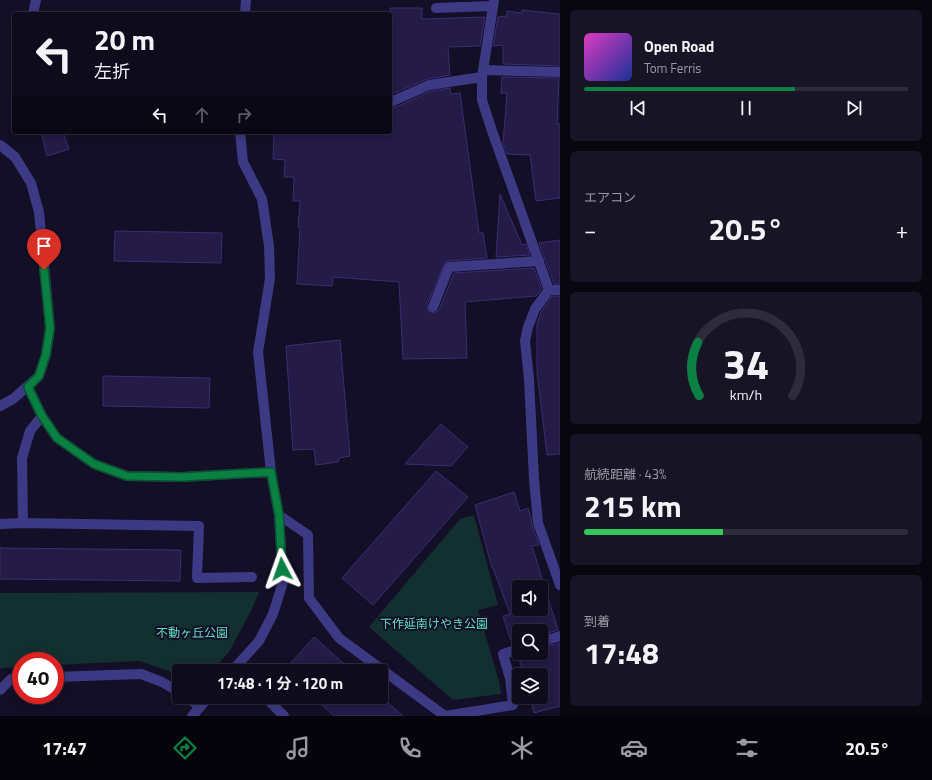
<!DOCTYPE html>
<html lang="ja">
<meta charset="utf-8">
<style>
body{margin:0;font-family:"Titillium Web","Noto Sans JP",sans-serif;background:#171425;color:#f1f3f6;height:100vh;display:flex;flex-direction:column;font-size:15px;white-space:nowrap}
*{box-sizing:border-box;margin:0}
p{font-size:13px;color:#9b9ba3}
.icon{flex:none;width:22px;height:22px;fill:none;stroke:currentColor;stroke-width:2;stroke-linecap:round;stroke-linejoin:round}
.map{position:relative;flex:1;overflow:hidden}
.panel{display:flex;flex-direction:column;gap:10px;padding:10px;background:#08060f;width:372px}
.panel>*{flex:none}
.hud{position:absolute;left:12px;top:12px;width:380px;height:122px;border-radius:4px;box-shadow:0 2px 10px #0003,0 0 0 1px #2e2b3b;background:#0e0b1c;color:#f1f3f6;overflow:hidden}
.tools{position:absolute;left:512px;top:580px;display:grid;gap:8px}
.tools a{display:grid;place-items:center;width:36px;height:36px;border-radius:4px;background:#0e0b1c;box-shadow:0 2px 10px #0003,0 0 0 1px #2e2b3b;font-size:20px}
.speed{position:absolute;left:12px;top:652px;display:flex;gap:8px;font-size:20px;font-weight:700;text-align:center}
.speed>*{display:grid;place-content:center;width:52px;height:52px;border-radius:50%;background:#0e0b1c;box-shadow:0 2px 10px #0003,0 0 0 1px #2e2b3b;line-height:1}
.speed .limit{border:6px solid #d22;background:#fff;color:#111}
.pin{position:absolute;display:grid;place-items:center;width:34px;height:34px;color:#fff;margin:-41px -17px;border-radius:50% 50% 50% 0;rotate:-45deg;box-shadow:0 0 4px #0007}
.pin .icon{rotate:45deg}
.me{position:absolute;width:44px;margin:-22px;rotate:356deg;stroke-linejoin:round;filter:drop-shadow(0 0 3px #0008)}
.turn{display:flex;align-items:center;gap:14px;height:84px;padding:0 16px;font-size:18px}
.turn .icon{width:52px;height:52px;stroke-width:2.5}
.turn b{display:block;font-size:28px;line-height:34px}
.lanes{display:flex;align-items:center;height:38px;padding:0 16px;background:#0003;justify-content:center;gap:20px;direction:ltr}
.lanes .off{opacity:.35}
.big{font-size:30px;font-weight:700;line-height:1.1}
.panel .card{flex:1;display:flex;flex-direction:column;justify-content:center;gap:6px;min-width:0;padding:0 14px;border-radius:6px;background:#171425}
.panel .dial{align-items:center;gap:0}
.dial svg{height:104px;overflow:visible;fill:none;stroke:#2e2b3b;stroke-width:7;stroke-linecap:round;text-anchor:middle}
.dial text{fill:#f1f3f6;stroke:none}
.song{display:flex;align-items:center;gap:12px}
.cover{width:48px;height:48px;border-radius:6px;background:linear-gradient(135deg,hsl(310 70% 55%),hsl(230 70% 35%))}
.played{height:4px;border-radius:2px;background:linear-gradient(90deg,#0b8043 65%,#2e2b3b 65%)}
.keys{display:flex;justify-content:space-around;direction:ltr}
.heat{display:flex;justify-content:space-between;align-items:center;font-size:22px;direction:ltr}
.charge{height:6px;border-radius:3px;background:linear-gradient(90deg,#34c759 43%,#2e2b3b 0)}
.trip{position:absolute;left:172px;top:664px;width:216px;height:40px;border-radius:4px;background:#0e0b1c;box-shadow:0 2px 10px #0003,0 0 0 1px #2e2b3b;font-weight:700;line-height:40px;text-align:center}
.tabs{display:flex;height:64px;justify-content:space-around;align-items:center;background:#06040b;color:#9b9ba3}
.tabs .icon{width:28px;height:28px}
.tabs .active{color:#0b8043}
.tabs b{font-size:18px;color:#f1f3f6}
main{display:flex;flex:1;min-height:0}
.map>svg:first-child{display:block}
.green{fill:#12302f}
.building{fill:#241b47;stroke:#3b2d73;fill-rule:evenodd}
.lines{fill:none;stroke-linecap:round;stroke-linejoin:round}
.minor{stroke:#3d3a85;stroke-width:10}
.route-casing{stroke:#07532c;stroke-width:10}
.route{stroke:#0b8043;stroke-width:7}
.labels{text-anchor:middle;dominant-baseline:central;stroke-width:4;stroke-linejoin:round;paint-order:stroke}
.park-label{font-size:12px;fill:#5fe0c0;stroke:#130f26}
</style>
<main>
<div class="map">
<svg width="560" height="716" viewBox="0 0 560 716">
<rect width="100%" height="100%" fill="#130f26"/>
<g class="green">
<path d="M474,515l24,90 -20,5 21,71 2,13 -48,6 -84,-73 91,-108z"/>
<path d="M259,592l-8,19 -22,41 -17,19h-33v5l-4,-3 -36,-12 -84,4v-4h-34v6l-20,1 -1,2v-77z"/>
</g>
<g class="building">
<path d="M390,8h32v11l63,-2 -5,29 -32,1 2,28 -23,4 -37,16z"/>
<path d="M522,10l38,4v52l-57,-2v-19l-10,1 5,-29 9,-1v-5l15,2z"/>
<path d="M502,77l57,1 -2,46h3v74l-24,3 -6,-46 -23,-1 -4,-11 4,-50h-6z"/>
<path d="M450,88l1,6 9,-1 19,140h4l4,25 -38,3 -4,1 -18,43 1,6 6,2 5,-3 15,-37 80,-5 8,21 -6,7 -71,6 2,56 -64,1 -4,-77 -66,-5 -1,9 -35,-2 3,-57h-2l2,-26h-7l1,-24h-10l1,-17 -12,-1 1,-27h116v-25h6l35,-16z"/>
<path d="M41,132h22l6,17 -22,7z"/>
<path d="M500,194l22,51 4,-1 4,11 -34,2z"/>
<path d="M115,231l107,2 -1,30 -107,-2z"/>
<path d="M560,240v44h-6l-15,-41z"/>
<path d="M552,296h8v158l-13,1 -10,-83v-49l4,-11z"/>
<path d="M340,340l10,116 -11,2 -1,4 -22,3 -2,-16 -21,1 -7,-104z"/>
<path d="M103,376l107,2 -1,30 -106,-2z"/>
<path d="M441,424l27,23 -17,19 -46,-2z"/>
<path d="M436,471l32,26 -95,108 -31,-27z"/>
<path d="M514,492l6,19 8,-3 3,10 1,7 7,20 -7,1 26,84 -17,5v-4h-22v12h-4l-1,-5 -4,1 -7,-23 7,-2 -17,-46h-1l-17,-63zM519,587h22v22h-22z"/>
<path d="M0,548l181,2 -1,31 -180,-2z"/>
<path d="M314,637l38,34h-68z"/>
<path d="M560,643v63l-26,7 -4,-16h11v-22h-17l-6,-19 6,-3h17v-5z"/>
<path d="M313,697h68l22,19h-69z"/>
</g>
<g class="lines">
<g class="minor">
<path d="M494,0l-12,77v23l10,31 57,159"/>
<path d="M436,8l57,-2"/>
<path d="M33,14l3,-14"/>
<path d="M245,14l1,-14"/>
<path d="M483,70l77,2"/>
<path d="M393,101l36,-16 53,-8"/>
<path d="M0,145l15,12 16,26 8,29 11,116 -4,27 -7,21 -26,23 -13,7"/>
<path d="M560,290h-11l-14,19 -7,18 -3,14 4,38 5,100 4,44 22,62"/>
<path d="M433,307l16,-40 90,-6"/>
<path d="M28,387l14,29 15,22 37,26 33,12 55,1 89,-5"/>
<path d="M279,515l29,20 1,63 30,40 106,78"/>
<path d="M23,523l-1,-65 8,-27 12,-15"/>
<path d="M0,524l23,-1 176,3 -2,52 55,-1"/>
<path d="M541,642l19,-6"/>
<path d="M232,671l27,-30 14,-27 10,-32 -4,-67 -8,-43 -13,-120 12,-73 -1,-33 -7,-47 -19,-37 -3,-30"/>
<path d="M55,677l86,-3 21,8 17,10"/>
<path d="M0,690l11,-11 10,-1"/>
<path d="M187,697l13,10"/>
<path d="M265,697l19,19"/>
<path d="M192,716l17,-19"/>
<path d="M445,716l68,-11 -3,-27 -7,-24 16,-5"/>
</g>
</g>
<g class="lines">
<defs>
<path id="route" d="M44,270l6,58 -4,26 -7,22 -11,11 14,29 15,22 37,26 33,12 55,1 89,-5 8,43 3,54"/>
</defs>
<use href="#route" class="route-casing"/>
<use href="#route" class="route"/>
</g>
<g class="labels">
<g class="park-label">
<text x="434" y="623">下作延南けやき公園</text>
<text x="192" y="632">不動ヶ丘公園</text>
</g>
</g>
</svg>
<div class="tools">
<a><svg class="icon" aria-label="sound" viewBox="0 0 24 24"><path d="M4 9h4l5-4v14l-5-4H4zM17 9q2 3 0 6"/></svg></a>
<a><svg class="icon" aria-label="search" viewBox="0 0 24 24"><circle cx="10" cy="10" r="6"/><path d="M15 15l6 6"/></svg></a>
<a><svg class="icon" aria-label="layers" viewBox="0 0 24 24"><path d="M12 4l9 5-9 5-9-5zM3 14l9 5 9-5"/></svg></a>
</div>
<div class="speed"><div class="limit">40</div></div>
<div class="pin" style="left:44px;top:270px;background:#d93025"><svg class="icon" aria-label="arrive" viewBox="0 0 24 24"><path d="M6 21V4h12l-3 4 3 4H6"/></svg></div>
<svg class="me" style="left:282px;top:569px" viewBox="-20 -20 40 40"><path d="M0-17L14 15 0 8-14 15z" fill="#0b8043" stroke="#fff" stroke-width="4"/></svg>
<div class="trip">17:48 · 1 分 · 120 m</div>
<div class="hud">
<div class="turn"><svg class="icon" aria-label="left" viewBox="0 0 24 24"><path d="M17 20v-9H6M10 6l-5 5 5 5"/></svg><div><b>20 m</b>左折</div></div>
<div class="lanes"><svg class="icon" aria-label="left" viewBox="0 0 24 24"><path d="M17 20v-9H6M10 6l-5 5 5 5"/></svg><svg class="icon off" aria-label="ahead" viewBox="0 0 24 24"><path d="M12 20V5M6 11l6-6 6 6"/></svg><svg class="icon off" aria-label="right" viewBox="0 0 24 24"><path d="M7 20v-9h11M14 6l5 5-5 5"/></svg></div>
</div>
</div>
<section class="panel">
<div class="card">
<div class="song"><i class="cover"></i><div><b>Open Road</b><p>Tom Ferris</p></div></div>
<div class="played"></div>
<div class="keys"><svg class="icon" aria-label="previous" viewBox="0 0 24 24"><path d="M18 5L8 12l10 7zM5 5v14"/></svg><svg class="icon" aria-label="pause" viewBox="0 0 24 24"><path d="M8 5v14M16 5v14"/></svg><svg class="icon" aria-label="next" viewBox="0 0 24 24"><path d="M6 5l10 7-10 7zM19 5v14"/></svg></div>
</div>
<div class="card"><p>エアコン</p>
<div class="heat"><a>−</a><b class="big">20.5°</b><a>+</a></div>
</div>
<div class="card dial"><svg viewBox="0 0 100 80">
<path d="M14 69A42 42 0 1 1 86 69"/>
<path d="M14 69A42 42 0 0 1 13 28" stroke="#0b8043"/>
<text x="50" y="56" font-size="32" font-weight="700">34</text>
<text x="50" y="72" font-size="11">km/h</text>
</svg></div>
<div class="card"><p>航続距離 · 43%</p><b class="big">215 km</b><div class="charge"></div></div>
<div class="card"><p>到着</p><b class="big">17:48</b></div>
</section>
</main>
<nav class="tabs">
<b>17:47</b>
<svg class="icon active" aria-label="directions" viewBox="0 0 24 24"><path d="M12 3l9 9-9 9-9-9zM9 14v-3h6M13 9l2 2-2 2"/></svg>
<svg class="icon" aria-label="music" viewBox="0 0 24 24"><path d="M9 18V5l10-2v13"/><circle cx="6" cy="18" r="3"/><circle cx="16" cy="16" r="3"/></svg>
<svg class="icon" aria-label="phone" viewBox="0 0 24 24"><path d="M5 4h4l2 5-3 2q2 4 5 5l2-3 5 2v4C11 20 4 13 5 4z"/></svg>
<svg class="icon" aria-label="climate" viewBox="0 0 24 24"><path d="M12 3v18M4 7l16 10M4 17L20 7"/></svg>
<svg class="icon" aria-label="car" viewBox="0 0 24 24"><path d="M5 17H2v-5l4-1 3-4h7l3 4 3 1v5h-3M9 17h6M6 11h13"/><circle cx="7" cy="17" r="2"/><circle cx="17" cy="17" r="2"/></svg>
<svg class="icon" aria-label="filters" viewBox="0 0 24 24"><path d="M4 7h16M4 17h16"/><circle cx="9" cy="7" r="2"/><circle cx="15" cy="17" r="2"/></svg>
<b>20.5°</b>
</nav>
